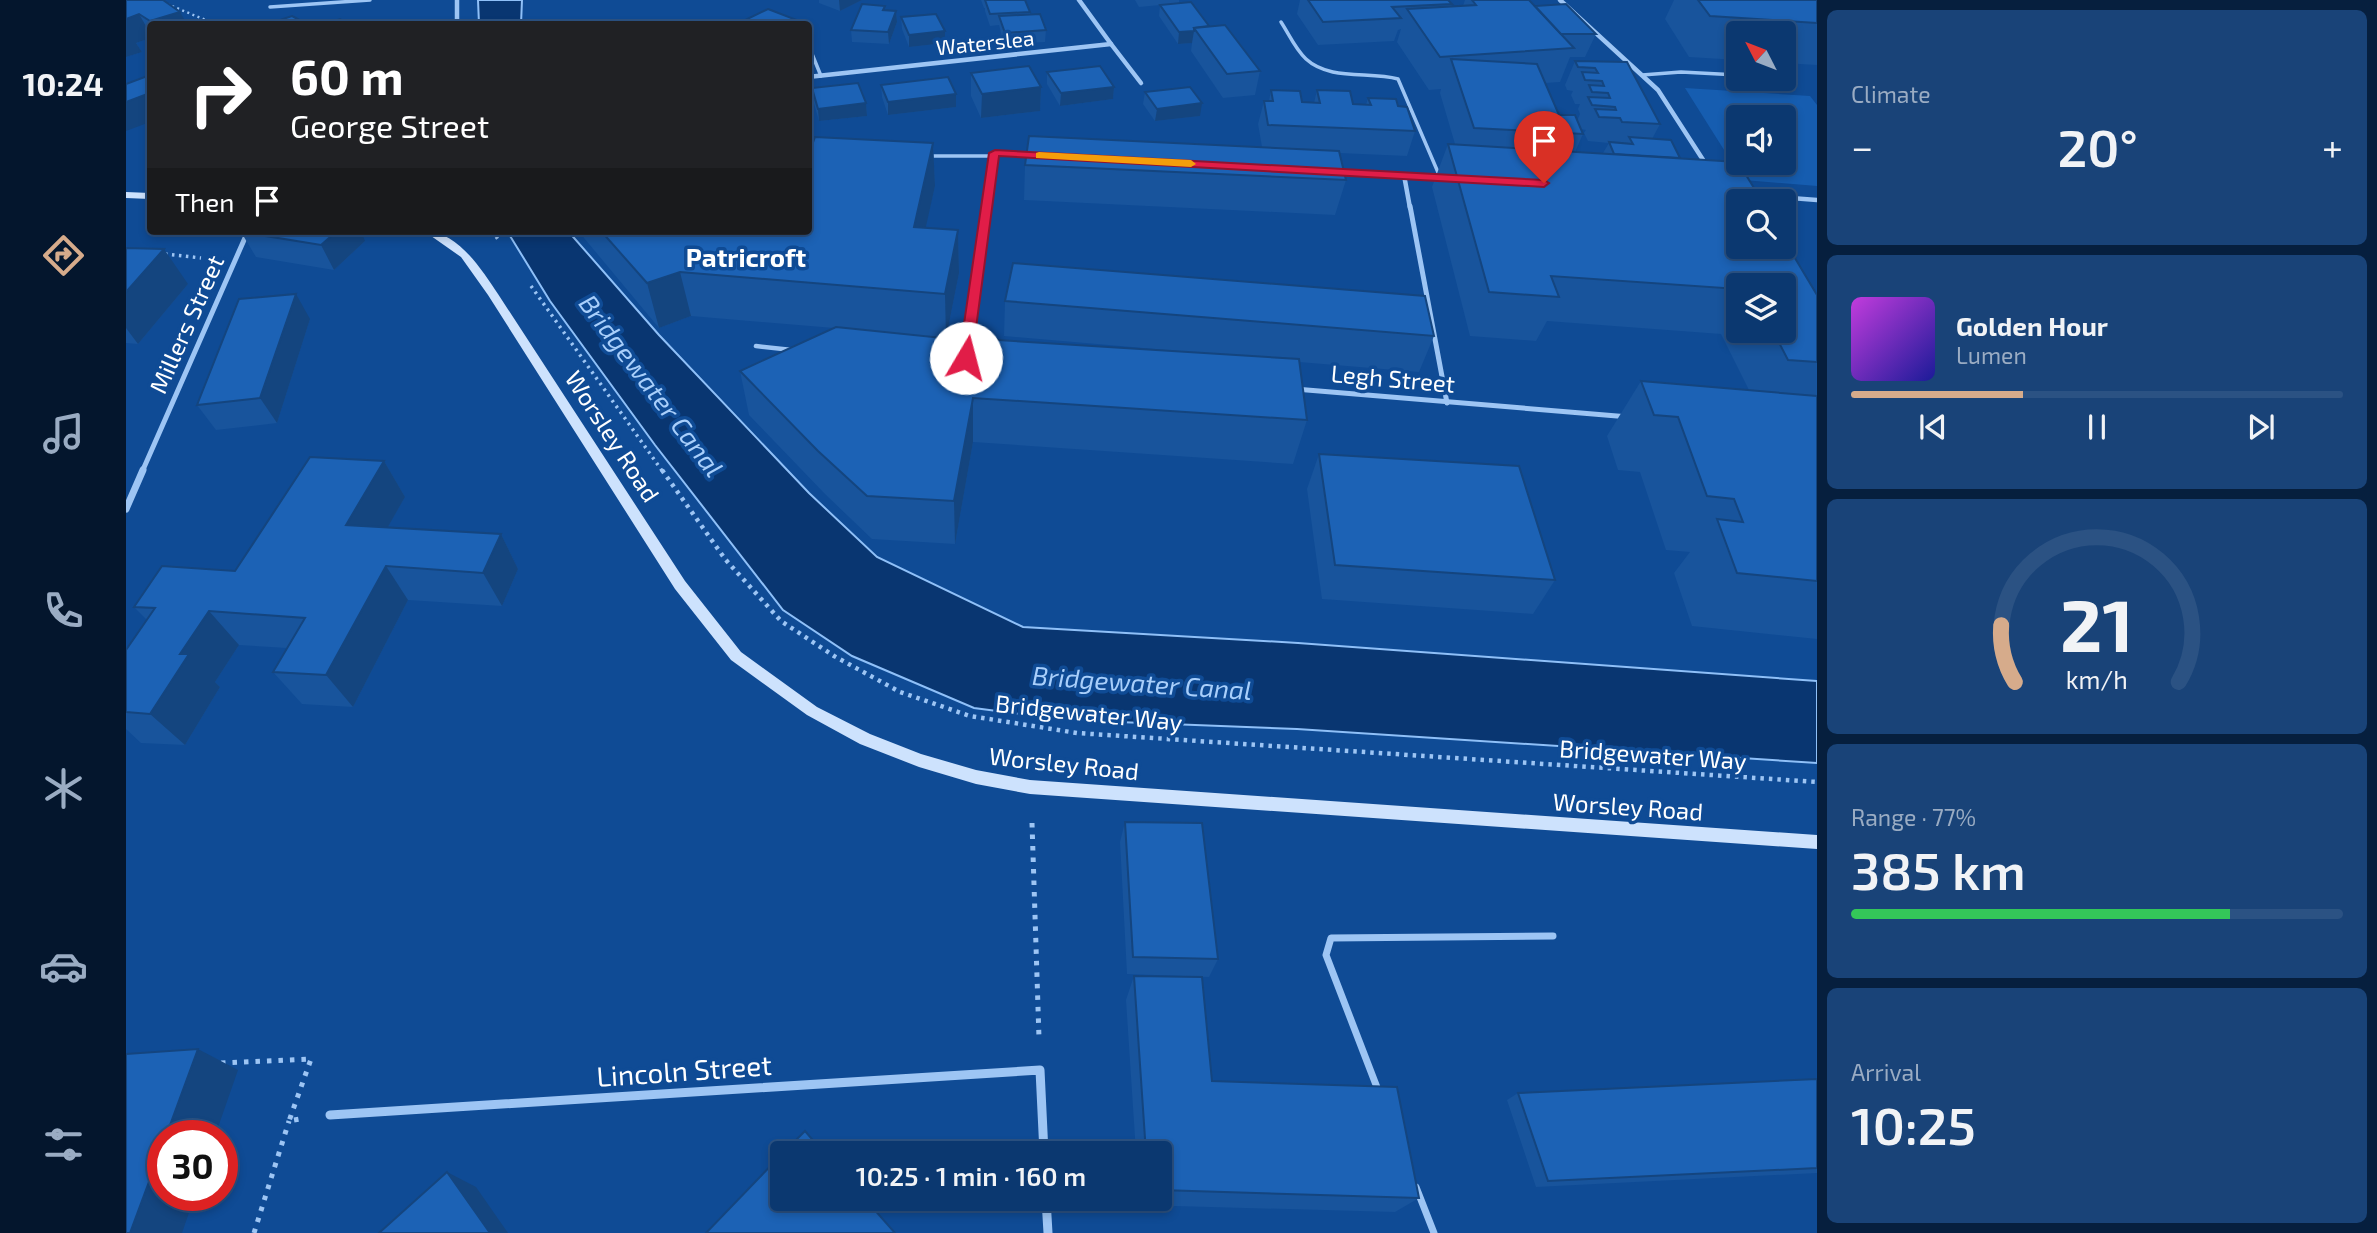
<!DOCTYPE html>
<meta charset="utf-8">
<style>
body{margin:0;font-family:"Exo 2",sans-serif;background:#194378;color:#f1f3f6;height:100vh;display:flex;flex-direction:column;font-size:26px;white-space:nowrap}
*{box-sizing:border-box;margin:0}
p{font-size:23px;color:#9aacc3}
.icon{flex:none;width:38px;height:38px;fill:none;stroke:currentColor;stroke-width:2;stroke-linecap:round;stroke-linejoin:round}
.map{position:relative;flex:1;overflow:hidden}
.drawer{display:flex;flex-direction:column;gap:10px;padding:10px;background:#061f3e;width:560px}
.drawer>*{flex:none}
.hud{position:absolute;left:21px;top:21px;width:665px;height:214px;border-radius:7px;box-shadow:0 4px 10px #0003,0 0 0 2px #2b5283;background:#202124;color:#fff;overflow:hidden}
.needle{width:46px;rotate:312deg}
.fabs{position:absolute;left:1600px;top:21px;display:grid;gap:14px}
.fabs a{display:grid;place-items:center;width:70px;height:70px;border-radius:7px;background:#0b3870;box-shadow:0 4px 10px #0003,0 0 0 2px #2b5283;font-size:35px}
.speed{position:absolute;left:21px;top:1120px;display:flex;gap:14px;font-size:35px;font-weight:700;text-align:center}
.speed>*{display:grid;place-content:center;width:91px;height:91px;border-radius:50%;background:#0b3870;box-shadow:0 4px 10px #0003,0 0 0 2px #2b5283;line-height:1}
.speed .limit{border:10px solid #d22;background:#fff;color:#111}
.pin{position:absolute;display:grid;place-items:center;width:60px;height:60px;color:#fff;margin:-72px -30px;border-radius:50% 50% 50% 0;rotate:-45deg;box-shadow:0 0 7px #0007}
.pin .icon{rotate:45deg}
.me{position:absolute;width:77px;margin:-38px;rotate:8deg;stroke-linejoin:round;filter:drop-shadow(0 0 5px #0008)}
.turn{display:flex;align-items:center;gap:24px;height:147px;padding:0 28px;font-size:32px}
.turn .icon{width:91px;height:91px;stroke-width:2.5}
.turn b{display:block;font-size:49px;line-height:60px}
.then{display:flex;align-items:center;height:66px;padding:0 28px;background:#0003;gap:14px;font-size:26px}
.big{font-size:52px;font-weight:600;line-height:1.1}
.drawer .widget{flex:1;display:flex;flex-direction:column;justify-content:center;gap:10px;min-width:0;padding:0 24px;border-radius:10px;background:#194378}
.drawer .dial{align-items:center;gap:0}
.dial svg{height:182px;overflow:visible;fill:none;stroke:#2b5283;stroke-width:7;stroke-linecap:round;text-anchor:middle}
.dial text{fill:#f1f3f6;stroke:none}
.song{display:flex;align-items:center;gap:21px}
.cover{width:84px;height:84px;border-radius:10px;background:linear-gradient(135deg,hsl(290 70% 55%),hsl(240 70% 35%))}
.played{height:7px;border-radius:4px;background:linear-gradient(90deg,#d6ab8b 35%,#2b5283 35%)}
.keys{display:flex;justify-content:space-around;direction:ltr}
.heat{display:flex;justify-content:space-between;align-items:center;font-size:38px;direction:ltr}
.charge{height:10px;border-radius:5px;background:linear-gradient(90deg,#34c759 77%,#2b5283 0)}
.trip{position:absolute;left:644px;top:1141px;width:402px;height:70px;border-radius:7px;background:#0b3870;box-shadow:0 4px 10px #0003,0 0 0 2px #2b5283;font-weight:600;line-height:70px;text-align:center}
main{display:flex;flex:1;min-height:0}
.menu{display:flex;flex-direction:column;width:126px;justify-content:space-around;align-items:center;background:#04162d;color:#9aacc3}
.menu .icon{width:49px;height:49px}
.menu .on{color:#d6ab8b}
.menu b{font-size:32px;color:#f1f3f6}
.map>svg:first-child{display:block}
.green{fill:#165db0;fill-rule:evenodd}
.water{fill:#093671;stroke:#8fc0f8;stroke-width:2}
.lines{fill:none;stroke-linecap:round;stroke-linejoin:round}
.path-far3{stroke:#9dc5f4;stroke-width:2.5;stroke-dasharray:2 3.5;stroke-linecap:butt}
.path-far2{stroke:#9dc5f4;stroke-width:3.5;stroke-dasharray:2.5 4.5;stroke-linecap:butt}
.path-far1{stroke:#9dc5f4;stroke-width:4.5;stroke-dasharray:3.5 5;stroke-linecap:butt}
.path{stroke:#9dc5f4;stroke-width:5;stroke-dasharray:4.5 7;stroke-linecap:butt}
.lane-far2{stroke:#9dc5f4;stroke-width:3.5}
.lane-far1{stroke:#9dc5f4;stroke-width:4.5}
.lane{stroke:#9dc5f4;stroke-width:7}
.street-far3{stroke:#9dc5f4;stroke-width:4.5}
.street-far2{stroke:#9dc5f4;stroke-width:5}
.street-far1{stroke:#9dc5f4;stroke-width:7}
.street{stroke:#9dc5f4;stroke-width:9}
.secondary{fill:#cde2fd;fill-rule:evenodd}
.wall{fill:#18549c;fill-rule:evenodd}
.shaded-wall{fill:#14457f}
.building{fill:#1c62b5;stroke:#14457f;stroke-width:2}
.route{fill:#e11d48;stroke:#92132f;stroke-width:2}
.slow{fill:#f59e0b}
.labels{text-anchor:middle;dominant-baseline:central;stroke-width:7;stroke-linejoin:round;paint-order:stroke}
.far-street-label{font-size:21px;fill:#fff;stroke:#0f4b95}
.street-label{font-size:24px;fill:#fff;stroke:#0f4b95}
.far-district-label{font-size:26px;font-weight:bold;fill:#fff;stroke:#0f4b95}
.water-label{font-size:26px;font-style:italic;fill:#a9cffb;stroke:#0f4b95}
.near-street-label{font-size:28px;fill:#fff;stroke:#0f4b95}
</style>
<main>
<nav class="menu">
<b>10:24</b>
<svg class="icon on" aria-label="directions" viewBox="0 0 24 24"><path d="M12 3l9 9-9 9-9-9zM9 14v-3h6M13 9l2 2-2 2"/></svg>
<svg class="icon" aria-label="music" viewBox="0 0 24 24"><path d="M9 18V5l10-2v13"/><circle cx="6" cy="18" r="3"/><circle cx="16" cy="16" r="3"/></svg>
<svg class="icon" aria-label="phone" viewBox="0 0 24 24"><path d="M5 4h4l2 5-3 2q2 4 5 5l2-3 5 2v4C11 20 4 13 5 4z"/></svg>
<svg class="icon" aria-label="climate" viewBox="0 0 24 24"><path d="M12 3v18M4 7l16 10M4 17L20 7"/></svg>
<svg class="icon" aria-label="car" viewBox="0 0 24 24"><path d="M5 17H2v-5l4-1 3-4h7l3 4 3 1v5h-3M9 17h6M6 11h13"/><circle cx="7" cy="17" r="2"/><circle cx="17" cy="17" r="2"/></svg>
<svg class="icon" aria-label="filters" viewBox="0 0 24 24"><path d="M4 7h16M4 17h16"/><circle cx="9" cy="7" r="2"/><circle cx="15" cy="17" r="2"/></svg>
</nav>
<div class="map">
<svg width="1691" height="1233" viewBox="0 0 1691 1233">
<rect width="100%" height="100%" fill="#0f4b95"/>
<path class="green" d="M1559,88l125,8 7,9v81l-74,-6zM1612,117h45v46h-45z"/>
<g class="water">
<path d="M352,0h44l-1,24h-42z"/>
<path d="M381,231h61l91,104 150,158 68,64 146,70 275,16 519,38v82l-520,-34 -230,-9 -93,-12 -122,-52 -69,-46 -128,-165 -105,-144z"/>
</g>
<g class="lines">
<path class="path-far3" d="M41,4l41,17"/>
<g class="path-far2">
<path d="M366,231l8,11"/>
<path d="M39,254l36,4"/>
<path d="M405,286l132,186"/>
</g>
<path class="path-far1" d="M536,470l63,89 56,62 53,35 66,36 70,24 107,17 740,49"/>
<g class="path">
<path d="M906,823l7,215"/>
<path d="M95,1063l90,-4 -22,62 11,-2"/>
<path d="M128,1233l35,-112"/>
</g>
<g class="lane-far2">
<path d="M144,7l100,-7"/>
<path d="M1155,22c8,12 14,27 25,37 24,22 63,12 92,20l42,98"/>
<path d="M682,44l13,32"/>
<path d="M1516,75l39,-3 57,3"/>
<path d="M1657,78h13"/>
<path d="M801,156h67"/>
</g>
<path class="lane-far1" d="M630,346l36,4"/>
<g class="lane">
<path d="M1252,1090l-52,-135 5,-17 222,-2"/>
<path d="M1290,1187l18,46"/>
</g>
<g class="street-far3">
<path d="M331,0v24"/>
<path d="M1434,0l98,90 49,76"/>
<path d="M985,44l30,39"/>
<path d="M682,77l303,-33 -32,-44"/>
<path d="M1210,171l106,6"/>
<path d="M1278,175l6,33"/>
<path d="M1625,195l66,5"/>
<path d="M860,208l8,-55 40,2"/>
</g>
<g class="street-far2">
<path d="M1284,206l37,197"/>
<path d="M841,348l20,-142"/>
<path d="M1169,389l334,28"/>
<path d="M16,472l106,-241"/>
</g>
<path class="street-far1" d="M0,509l17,-39"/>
<g class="street">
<path d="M204,1115l710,-45 4,83"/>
<path d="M920,1199l2,34"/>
</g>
<g class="secondary">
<path d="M0,192l24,1v6l-24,-1z"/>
<path d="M298,231c34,0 57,38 74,63l187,287 56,71 76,55 53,27 51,20 55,16 54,10 787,55v14l-787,-55 -54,-10 -57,-17 -59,-23 -53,-29 -76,-55 -56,-71 -187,-294 -27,-38z"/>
</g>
</g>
<g class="wall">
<path d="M0,0l61,24h-37v14l-14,5 6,9 -16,5z"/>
<path d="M693,0h43l-22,11 -21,-8z"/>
<path d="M855,0h44l5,12v3l16,15 -1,12 -41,2 -5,-19 -9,1 -5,-15v-3h-1z"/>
<path d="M1009,0h44v3l30,23 51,45 -5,24 -32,3 -32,-47 1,-8 -14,1 -19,-28 1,-11 -21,2z"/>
<path d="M1174,0h148l4,4 -1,3 12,-1 2,-6h64l6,6 61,28 -11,23h-15l-10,25 -15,1 14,32 24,19 -8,18 28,1 6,-10 -21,-2 -4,-8 2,-3 -5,-1 -4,-8 3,-7 -2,-5 2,-5h-5l-4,-9 2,-4 -6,-1 -2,-5 10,-24 52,1 33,62 -8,15 28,19 137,137v344l-125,-13 -18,-53 16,-21 -24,-2 -26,-78 -22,-2 -11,-34 34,-55 108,9 -28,-56 -174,-13 -11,20 -66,-5 -38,-149 16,-43h7l-15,-51 1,-4 -12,1 -32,-48 4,-13 -3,1 -4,11 -76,4 -21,-31zM1612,285h45v46h-45z"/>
<path d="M1548,0h143v65l-34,-2v-30h-45v27l-49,-3 -24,-38z"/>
<path d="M760,10l10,1 1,11 -8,22 -37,-2 -1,-12z"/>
<path d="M775,17l44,14v12l-36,4 -7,-18z"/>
<path d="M921,72l67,15 -1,12 -53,7 -13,-22z"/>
<path d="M845,73l70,14 -1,24 -59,7 -10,-22z"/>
<path d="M755,85l75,22 -68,8 -6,-18z"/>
<path d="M686,88l54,15 1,13 -48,5 -6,-21z"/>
<path d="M1145,90l31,12 12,1 3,-13 36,14 13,1 2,-7 30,8 17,25 -8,25 -68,-3 7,27 -11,35 -311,-15 1,-35 237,-18 -4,-23 6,-23h5z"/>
<path d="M1019,92l55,24 -45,5 -12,-17z"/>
<path d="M807,143l2,43 -10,42 33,2 1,43 -13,65 -31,-3 66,7 197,9 -174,-15 1,-35 429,35 -15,36 -120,-10 8,58 -14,44 -320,-22 -18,102 -83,-5 -47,-45 -76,-79 -9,-44 94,-43 -143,-12 -32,12 -75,-90 -3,-7h227z"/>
<path d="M115,232l124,9 -31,29 -78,-13z"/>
<path d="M0,248l62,36 -50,60 -12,-1z"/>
<path d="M184,319l-33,104 -61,7 -19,-25z"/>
<path d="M1193,454l236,126 -22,34 -211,-15 -15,-110z"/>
<path d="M258,461l21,36 -18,31 114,6 17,35 -16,37 -94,-6 -55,107 -51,-3 -29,-32 14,-24 -48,-3 -24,37 5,5 -35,58 -44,-2 -15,-14v-79l21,-30 -13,-13 101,-36z"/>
<path d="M999,822l93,137 -9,18 -82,-3 -7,-132z"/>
<path d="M1008,976l78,105 207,117 -24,14 -256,-7 -1,-6h22v-46h-24l-10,-153z"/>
<path d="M1691,1079v94l-281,14 -29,-87 11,-7z"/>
</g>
<g class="shaded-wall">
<path d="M713,0h23l-22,11z"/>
<path d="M770,11l1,11 -8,22 -1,-12z"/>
<path d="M54,12l7,12h-36l-1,-3z"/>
<path d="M13,14l11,19v5l-14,5 6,9 -16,5v-38z"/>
<path d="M668,19v5h-12z"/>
<path d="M819,31v12l-36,4v-12z"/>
<path d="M1068,31l-2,12 -14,1 1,-12z"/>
<path d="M915,87l-1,24 -59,7 1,-24z"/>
<path d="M988,87l-1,12 -53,7 1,-13z"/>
<path d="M24,93v29l-24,9v-29z"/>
<path d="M830,94v13l-68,8v-13z"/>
<path d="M740,103l1,13 -48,5 -1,-12z"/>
<path d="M1076,103l-2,13 -45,5 2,-12z"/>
<path d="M807,143l2,43 -19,85 -2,-44z"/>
<path d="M832,230l1,43 -13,65 -1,-44z"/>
<path d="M211,231h24l4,10 -31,29 -13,-25z"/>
<path d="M38,249l24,35 -50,60 -12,-16v-36z"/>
<path d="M554,272l11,44 -32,12 -12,-45z"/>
<path d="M170,294l14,25 -33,104 -17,-25z"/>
<path d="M847,398v44l-18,102 -1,-43z"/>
<path d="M258,461l21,36 -36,63 -23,-35z"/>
<path d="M375,534l17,35 -16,37 -19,-33z"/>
<path d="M260,566l22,34 -55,107 -27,-32z"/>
<path d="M83,611l30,34 -24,37 5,5 -35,58 -35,-31 30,-60z"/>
<path d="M72,1049l40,21 -23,66h-49z"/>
<path d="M37,1144v51h32l-13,38h-52z"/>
<path d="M321,1172l29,15 32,46h-18z"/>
</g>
<g class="building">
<path d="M0,0h37l17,12 -30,9 -11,-7 -13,5z"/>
<path d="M859,0h40l5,12 -40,2z"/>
<path d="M1182,0h140l4,4 -60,3 9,11 -78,4z"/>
<path d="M1346,0h57l45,48 -134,9 -33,-48 69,-4z"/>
<path d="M1572,0h119v23l-107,-7z"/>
<path d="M1065,2l18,24 -15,2v3l-15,1 -19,-27z"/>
<path d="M736,4l23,2 -2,4 13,1 -8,21 -37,-2z"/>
<path d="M1440,4l30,30h-35l-26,-28z"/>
<path d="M642,9l26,10 -12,5h-30l-9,-3z"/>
<path d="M810,14l9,17 -36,4 -8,-18z"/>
<path d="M914,14l6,16 -41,3 -6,-17z"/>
<path d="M166,16l15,8h-39z"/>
<path d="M214,19l9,5h-23z"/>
<path d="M1099,25l35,46 -33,3 -33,-46z"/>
<path d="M1325,59l86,5 22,51h16l8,19 -109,-6z"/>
<path d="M1449,61l52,1 33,62 -38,-2 -2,-4 -21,-1 -4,-8 21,1 -1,-3 -23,-2 -4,-8 22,1 -2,-5 -16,-1 -3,-7 15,1 -2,-5 -17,-1 -3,-8 16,1 -3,-5 -17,-1z"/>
<path d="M903,66l12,21 -59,7 -11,-21z"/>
<path d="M974,66l14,21 -53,6 -14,-21z"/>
<path d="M24,75v18l-24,9v-18z"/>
<path d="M822,77l8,17 -68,8 -7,-17z"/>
<path d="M732,83l8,20 -48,6 -6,-21z"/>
<path d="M1064,87l12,16 -45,6 -12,-17z"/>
<path d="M1145,90l29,1 2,11 18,1 -3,-13 33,1 3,13 18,1 -3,-7 28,1 2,7 9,1 8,24 -147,-6 -4,-24h9z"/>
<path d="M903,136l310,15 7,29 -321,-15z"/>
<path d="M689,137l118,6 -19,84 44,3 -13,64 -265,-22 -33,11 -46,-52h207v-75z"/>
<path d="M1503,137l42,3 9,18 -66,-4 -5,-12 24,2z"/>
<path d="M1322,144l290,18 24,39h-24v46h45v-9l34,57v67l-29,-2 -15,-29h10v-46h-45v4l-187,-13 8,21 -70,-5z"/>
<path d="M117,231h94l-16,14 -80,-13z"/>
<path d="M0,248l38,1 -38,43z"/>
<path d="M887,263l412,33 9,40 -429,-35z"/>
<path d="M170,294l-36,104 -63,7 42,-106z"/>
<path d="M710,327l145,15 1,-3 317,20 8,61 -334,-22 -19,103 -87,-5 -49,-45 -78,-80z"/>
<path d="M1515,381l176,15v185l-80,-8 -20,-54 26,3 -9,-23 -27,-3 -29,-79 -24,-2z"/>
<path d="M1193,454l200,12 36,114 -220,-15z"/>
<path d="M184,457l74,4 -38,64 155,9 -18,39 -97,-7 -60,109 -53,-3 32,-54 -96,-7 -29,43h9l-39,60 -24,-2v-62l29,-42 -21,-1 28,-41 73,5z"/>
<path d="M999,822l77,1 16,136 -85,-2z"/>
<path d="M1008,976l68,1 10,104 185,6 22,111 -259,-8v-37h-14z"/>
<path d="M72,1049l-32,87h-3v8l-33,89h-4v-179z"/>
<path d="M1691,1079v89l-269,13 -30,-88z"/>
<path d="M679,1131l19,22h-41z"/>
<path d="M656,1154v45h83l30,34h-189z"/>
<path d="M321,1172l43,61h-111z"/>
</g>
<path class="route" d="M869,150l549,30 5,3 -5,4 -545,-31 -27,202 -6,5 -7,-5 30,-205z"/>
<path class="slow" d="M913,152l152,8 5,4 -5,3 -155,-9v-5z"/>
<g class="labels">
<g class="far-street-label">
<text transform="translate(859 42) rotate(-6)">Waterslea</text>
</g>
<g class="street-label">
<text transform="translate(60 324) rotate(-66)">Millers Street</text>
<text transform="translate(1267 378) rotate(5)">Legh Street</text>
<text transform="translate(487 436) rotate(57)">Worsley Road</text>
<text transform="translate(963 712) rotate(6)">Bridgewater Way</text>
<text transform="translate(1527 754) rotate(4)">Bridgewater Way</text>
<text transform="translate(938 763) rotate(6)">Worsley Road</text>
<text transform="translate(1502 806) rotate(4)">Worsley Road</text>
</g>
<g class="far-district-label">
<text x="620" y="256">Patricroft</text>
</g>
<g class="water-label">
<text transform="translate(526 385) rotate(53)">Bridgewater Canal</text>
<text transform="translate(1016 682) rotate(4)">Bridgewater Canal</text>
</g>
<g class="near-street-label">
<text transform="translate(558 1070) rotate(-4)">Lincoln Street</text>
</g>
</g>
</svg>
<div class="fabs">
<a><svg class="needle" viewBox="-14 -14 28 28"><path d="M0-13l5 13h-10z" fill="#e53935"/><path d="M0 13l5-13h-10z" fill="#9aacc3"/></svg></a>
<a><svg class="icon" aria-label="sound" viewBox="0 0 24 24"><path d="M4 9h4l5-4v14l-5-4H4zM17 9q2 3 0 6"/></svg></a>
<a><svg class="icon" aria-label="search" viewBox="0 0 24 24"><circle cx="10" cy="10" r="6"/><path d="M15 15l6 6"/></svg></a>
<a><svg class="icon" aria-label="layers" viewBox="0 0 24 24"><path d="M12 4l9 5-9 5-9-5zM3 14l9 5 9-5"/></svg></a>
</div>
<div class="speed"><div class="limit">30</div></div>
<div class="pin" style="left:1418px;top:183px;background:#d93025"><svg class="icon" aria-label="arrive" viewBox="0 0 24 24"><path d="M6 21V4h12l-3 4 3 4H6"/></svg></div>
<svg class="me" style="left:840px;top:358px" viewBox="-20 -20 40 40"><circle r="19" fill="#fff"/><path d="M0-13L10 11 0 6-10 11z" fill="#e11d48"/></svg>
<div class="trip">10:25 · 1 min · 160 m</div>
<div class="hud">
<div class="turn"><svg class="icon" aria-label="right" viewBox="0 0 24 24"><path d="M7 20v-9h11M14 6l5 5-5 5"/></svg><div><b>60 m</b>George Street</div></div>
<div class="then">Then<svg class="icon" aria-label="arrive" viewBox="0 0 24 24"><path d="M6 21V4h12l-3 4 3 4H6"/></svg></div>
</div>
</div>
<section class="drawer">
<div class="widget"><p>Climate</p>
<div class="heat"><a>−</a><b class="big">20°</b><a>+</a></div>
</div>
<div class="widget">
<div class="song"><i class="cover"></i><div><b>Golden Hour</b><p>Lumen</p></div></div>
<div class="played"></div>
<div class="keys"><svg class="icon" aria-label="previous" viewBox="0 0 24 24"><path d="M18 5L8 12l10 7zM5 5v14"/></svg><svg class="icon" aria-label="pause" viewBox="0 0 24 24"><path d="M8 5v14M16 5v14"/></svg><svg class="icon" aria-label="next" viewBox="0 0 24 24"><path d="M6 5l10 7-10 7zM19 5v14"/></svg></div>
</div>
<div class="widget dial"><svg viewBox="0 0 100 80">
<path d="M14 69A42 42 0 1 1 86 69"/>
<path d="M14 69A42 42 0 0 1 8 44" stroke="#d6ab8b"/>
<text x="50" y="56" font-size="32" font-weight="700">21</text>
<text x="50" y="72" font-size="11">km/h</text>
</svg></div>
<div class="widget"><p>Range · 77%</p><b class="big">385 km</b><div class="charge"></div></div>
<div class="widget"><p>Arrival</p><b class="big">10:25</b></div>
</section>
</main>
